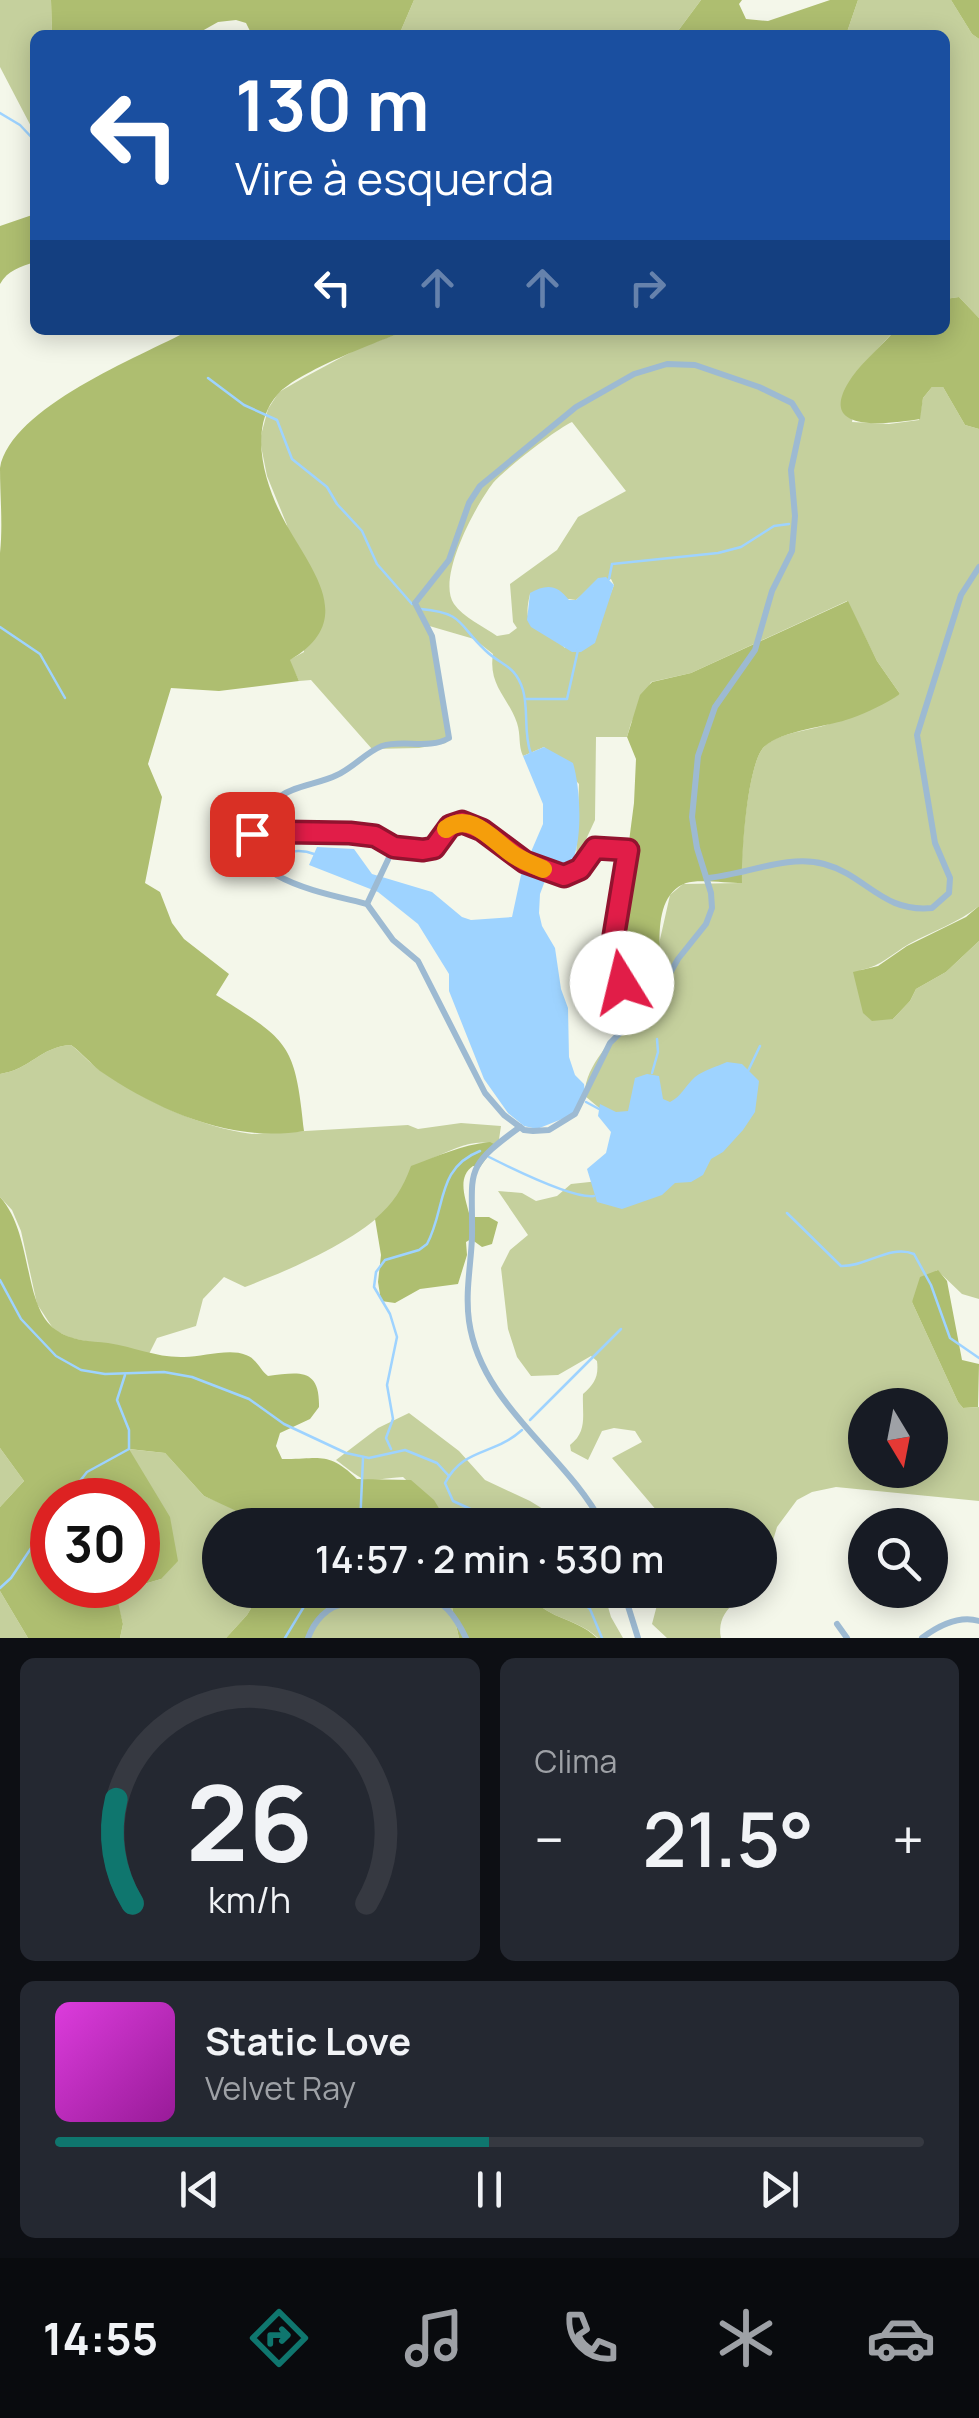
<!DOCTYPE html>
<html lang="pt">
<meta charset="utf-8">
<style>
body{margin:0;font-family:Manrope,sans-serif;background:#242831;color:#f1f3f6;height:100vh;display:flex;flex-direction:column;font-size:38px;white-space:nowrap}
*{box-sizing:border-box;margin:0}
p{font-size:32px;color:#9ea1a6}
.icon{flex:none;width:55px;height:55px;fill:none;stroke:currentColor;stroke-width:2;stroke-linecap:round;stroke-linejoin:round}
.map{position:relative;height:1638px;overflow:hidden}
.side{display:flex;flex-direction:column;gap:20px;padding:20px;background:#0d0f14;flex:1}
.side>*{flex:none}
.banner{position:absolute;left:30px;top:30px;width:920px;height:305px;border-radius:15px;box-shadow:0 5px 25px #0003;background:#1a4fa0;color:#fff;overflow:hidden}
.needle{width:65px;rotate:170deg}
.controls{position:absolute;left:848px;top:1388px;display:grid;gap:20px}
.controls a{display:grid;place-items:center;width:100px;height:100px;border-radius:50%;background:#171b24;box-shadow:0 5px 25px #0003;font-size:50px}
.speed{position:absolute;left:30px;top:1478px;display:flex;gap:20px;font-size:50px;font-weight:700;text-align:center}
.speed>*{display:grid;place-content:center;width:130px;height:130px;border-radius:50%;background:#171b24;box-shadow:0 5px 25px #0003;line-height:1}
.speed .limit{border:15px solid #d22;background:#fff;color:#111}
.pin{position:absolute;display:grid;place-items:center;width:85px;height:85px;color:#fff;margin:-42px;border-radius:20px;box-shadow:0 5px 15px #0006}
.me{position:absolute;width:110px;margin:-55px;rotate:351deg;stroke-linejoin:round;filter:drop-shadow(0 0 8px #0008)}
.turn{display:flex;align-items:center;gap:35px;height:210px;padding:0 40px;font-size:45px}
.turn .icon{width:130px;height:130px;stroke-width:2.5}
.turn b{display:block;font-size:70px;line-height:85px}
.lanes{display:flex;align-items:center;height:95px;padding:0 40px;background:#0003;justify-content:center;gap:50px;direction:ltr}
.lanes .off{opacity:.35}
.big{font-size:75px;font-weight:600;line-height:1.1}
.side .card{flex:1;display:flex;flex-direction:column;justify-content:center;gap:15px;min-width:0;padding:0 35px;border-radius:15px;background:#242831}
.side .dial{align-items:center;gap:0}
.dial svg{height:260px;overflow:visible;fill:none;stroke:#363941;stroke-width:7;stroke-linecap:round;text-anchor:middle}
.dial text{fill:#f1f3f6;stroke:none}
.song{display:flex;align-items:center;gap:30px}
.cover{width:120px;height:120px;border-radius:15px;background:linear-gradient(135deg,hsl(300 70% 55%),hsl(300 70% 35%))}
.played{height:10px;border-radius:5px;background:linear-gradient(90deg,#0f766e 50%,#363941 50%)}
.keys{display:flex;justify-content:space-around;direction:ltr}
.heat{display:flex;justify-content:space-between;align-items:center;font-size:55px;direction:ltr}
.side .tiles{flex:1;display:grid;gap:20px;grid-template-columns:1fr 1fr}
.card:last-child{grid-column:span 2}
.trip{position:absolute;left:202px;top:1508px;width:575px;height:100px;border-radius:50px;background:#171b24;box-shadow:0 5px 25px #0003;font-weight:600;line-height:100px;text-align:center}
.dock{display:flex;height:160px;justify-content:space-around;align-items:center;background:#090b0e;color:#9ea1a6}
.dock .icon{width:70px;height:70px}
.dock .on{color:#0f766e}
.dock b{font-size:45px;color:#f1f3f6}
.map>svg:first-child{display:block}
.green{fill:#c5d09d;fill-rule:evenodd}
.forest{fill:#aebe70;fill-rule:evenodd}
.water{fill:#9ed3ff}
.lines{fill:none;stroke-linecap:round;stroke-linejoin:round}
.stream{stroke:#9ed3ff;stroke-width:2.5}
.street{stroke:#9dbad2;stroke-width:6}
.route-casing{stroke:#92132f;stroke-width:25}
.route{stroke:#e11d48;stroke-width:18}
.slow{stroke:#f59e0b;stroke-width:18}
</style>
<div class="map">
<svg width="979" height="1638" viewBox="0 0 979 1638">
<rect width="100%" height="100%" fill="#f4f7ea"/>
<g class="green">
<path d="M0,0h51l1,35h-17v99l-35,-67z"/>
<path d="M414,0h287l-26,35h-276z"/>
<path d="M858,0h93l21,34 7,5v279l-20,-21 -14,2v-264h-99z"/>
<path d="M408,330h487l-33,36 -10,56 37,2 30,-4 4,-22 9,-11h11l22,38 14,4v477c-21,17 -46,25 -70,38 -17,10 -28,22 -48,26l-5,8 8,35 29,6 17,-18 6,-12 30,-17 33,-31v358l-17,-5 -25,-24 -25,32 46,100 5,6 16,-1v94l-143,-14 -24,5 -15,8 -20,27 -17,57v-59h-91l-57,-67 30,-16 -7,-11 -21,-3 -12,3 -14,29 -17,-9 -1,-6c18,-14 12,-30 13,-51 11,-10 16,-17 14,-33l-6,-5 -33,19 -27,1 -14,-19 -9,-28 -7,-61 9,-18 18,-15 -30,-44 24,2 14,8 21,-5 14,-12 28,-3 24,-53 -38,-32c-2,-30 32,-61 50,-83l8,2 27,-120 13,-11 58,-1c0,-26 6,-119 23,-136 15,-15 45,-16 65,-23 24,-8 47,-20 71,-30l-23,-33 -30,-60 -156,72 -40,9 -20,41 -4,14h-31l-1,83 -19,41 3,-77 -35,-37 -21,9c-5,-11 -2,-21 -6,-33 -9,-26 -29,-38 -24,-69l-19,-15 -48,-14 7,18 15,91 -2,9 -27,5 -47,1 -61,-69 -12,1 -10,-21 15,-8 -17,-127 -20,-49 -5,-25 -2,-12 8,-30 11,-17 26,-15 54,-29zM572,422l54,69 -48,26 -21,33 -47,34 3,38 4,6 -8,6 -12,2c-13,-9 -34,-19 -43,-32 -18,-26 22,-99 39,-121 12,-14 62,-53 79,-61zM611,579l3,6 -5,13 -44,50c-23,-22 -45,-13 -35,-54l46,6 20,-17zM865,1405h65v65h-65z"/>
<path d="M71,1045c11,8 19,19 30,26 44,30 99,56 151,63l156,-9 10,4 43,-6 40,3 -3,20c-21,-10 -46,4 -65,12 -20,9 -31,37 -46,51 -34,34 -98,61 -142,78l-21,-10 -21,22 -7,27 -39,12 -8,16 -78,-16 -17,-8 -17,-26 -16,-73 -9,-21 -12,-13v-123c31,-5 40,-27 71,-29z"/>
<path d="M409,1413l50,38 26,29 45,21 39,24h-120l-4,-8 -42,-40c-44,3 -31,10 -67,-17l42,-32z"/>
<path d="M0,1448l24,33 -24,26z"/>
<path d="M128,1449l37,4 39,43 62,26 1,3h-47v65h42l-15,25 -21,23h-106l3,-14 -7,-26 8,-8 37,-11 -14,-98z"/>
<path d="M410,1590h51l-9,17 7,31h-153c4,-6 8,-15 13,-20 18,-19 66,-12 91,-28z"/>
<path d="M527,1590h76l8,27 12,21h-25c-23,-22 -55,-18 -71,-48z"/>
<path d="M661,1590h96c-21,9 -41,23 -36,48h-54l-15,-14z"/>
<path d="M0,1591l28,47h-28z"/>
</g>
<g class="forest">
<path d="M51,0h363l-15,35h-147l-6,-12 -10,-3 -18,2 -23,13h-143z"/>
<path d="M701,0h41l-3,4 7,15 22,2 62,-21h28l-12,35h-171z"/>
<path d="M951,0h28v39l-7,-5z"/>
<path d="M35,214v48c-15,5 -27,8 -35,22v-58z"/>
<path d="M959,297l20,21v111l-14,-4 -22,-38h-11l-9,11 -3,21c-32,5 -108,16 -68,-42 12,-17 30,-31 43,-47h50v-31z"/>
<path d="M190,330h218c-31,12 -109,41 -130,64 -32,35 -12,94 8,130 27,48 71,97 4,136l9,21 -80,10 -48,-3 -23,76 14,33 -17,86 15,9 12,31 12,16 45,35 -13,21c73,46 79,48 88,136 -72,12 -145,-20 -204,-60 -10,-8 -18,-18 -29,-26 -31,2 -40,24 -71,29v-521c3,-28 0,-57 0,-85 11,-61 139,-111 190,-138z"/>
<path d="M848,601l29,60 23,33c-15,10 -32,18 -48,24 -24,9 -70,12 -88,29 -17,17 -23,111 -22,136 -14,0 -45,-4 -56,0 -41,15 -21,87 -25,119l-18,13 -8,-2 -13,-23 -7,-41 19,-146 2,-44 -9,-22 13,-42 12,-13 39,-9z"/>
<path d="M979,906v35l-33,31 -30,17 -6,12 -17,18 -21,2 -9,-8 -10,-41 25,-6 29,-20 59,-29z"/>
<path d="M490,1142l6,3 -16,22 -7,-1c-16,11 -8,31 -4,47l5,4h15l9,5 -6,22 -10,3 -11,-8 -5,3 1,13 -9,29 -38,5 -25,14 -14,-2 -3,-19 3,-27 -6,-36c18,-15 28,-31 36,-53 27,-10 50,-21 79,-24z"/>
<path d="M0,1197c34,38 22,109 56,133 16,11 34,11 52,13 27,4 49,15 76,14 19,0 45,-9 62,-2 10,3 14,15 22,21 29,-3 52,-10 51,31l-9,12 -30,14 -4,13 6,13c37,1 45,-9 75,20l54,1 23,20 15,25h-182l-63,-29 -39,-43 -36,-4 41,68 8,44 -17,18 -37,11 -7,8 6,26 -3,14h-92l-28,-47v-84l24,-26 -24,-33zM52,1500h86v85h-86z"/>
<path d="M938,1270l9,11 15,79 17,4 -1,43 -15,1 -5,-6 -46,-100 8,-25z"/>
<path d="M262,1590h148c-26,16 -71,6 -91,28 -5,5 -9,14 -13,20h-80l21,-23z"/>
<path d="M461,1590h66c16,30 48,26 70,48h-138l-7,-31z"/>
</g>
<g class="water">
<path d="M606,577l8,8 -19,58 -14,9h-9l-41,-25 -4,-7 3,-27c16,-9 27,-9 39,7h7l22,-22z"/>
<path d="M544,747l29,16c8,26 11,88 -6,108l-18,-1 -9,24 -1,19 3,13 13,22 6,41 7,19 1,49 6,18 9,9 1,9 -13,22 -35,14 -13,-3 -16,-13 -24,-34 -35,-88v-17l-31,-50 -40,-32 -69,-27 8,-18 37,2 18,25 60,18 30,25 9,3 41,-3 9,-42 22,-51v-20l-20,-48z"/>
<path d="M727,1062l15,2 17,17 -4,31 -12,18 -20,22 -12,7 -8,16 -12,7 -16,1 -13,12 -40,14 -25,-7 -10,-33 19,-16 5,-21 -13,-16 2,-12 16,8 12,-1 7,-33 12,-4 12,2 4,23 7,3c11,-5 15,-16 25,-25 9,-7 21,-10 32,-15z"/>
</g>
<g class="lines">
<g class="stream">
<path d="M0,113l20,12 15,16"/>
<path d="M208,378l36,27 33,15 15,39 35,28 10,17 25,27 15,33 35,40"/>
<path d="M609,579l3,-15 106,-11 23,-6 33,-21 15,-2"/>
<path d="M421,609c44,4 37,16 64,41 16,16 30,14 38,40 6,21 0,43 8,64"/>
<path d="M0,627l40,27 25,44"/>
<path d="M526,699h41l11,-49"/>
<path d="M259,854c20,3 36,-8 55,0"/>
<path d="M748,1071l12,-25"/>
<path d="M652,1073l6,-21 -1,-13"/>
<path d="M586,1102l13,7"/>
<path d="M489,1157c22,11 84,42 105,39"/>
<path d="M787,1213l54,53c25,1 49,-22 73,-12l17,31 19,53 29,20"/>
<path d="M0,1280l21,39 35,37 25,14 24,4 59,-2 28,5 57,22 35,25 62,29 23,5 36,-8 32,13 12,13"/>
<path d="M530,1420l91,-91"/>
<path d="M391,1449l-5,-11 7,-19 -6,-34 10,-48 -7,-23 -16,-27 2,-15 9,-12 34,-10 8,-6c19,-35 9,-76 53,-93"/>
<path d="M65,1500l22,-28 42,-23v-19l-12,-30 8,-25"/>
<path d="M360,1525l3,-67"/>
<path d="M491,1525l-14,-13 -24,-11 -8,-18c19,-36 48,-27 77,-53"/>
<path d="M0,1588l11,-10 41,-61"/>
<path d="M567,1590l23,19 12,29"/>
<path d="M285,1638l29,-48"/>
</g>
<g class="street">
<path d="M667,364l28,1 64,22 33,16 10,16 -11,51 4,46 -3,35 -20,40 -17,59 -40,57 -17,49 -6,61 5,31 14,45 1,15 -6,16 -28,35 -21,37 -47,47 -35,71 -26,16 -16,1 -9,-1 -20,-15 -19,-22 -67,-132 -25,-21 -26,-36c-36,-10 -143,-26 -107,-83 6,-9 11,-18 19,-24 17,-12 40,-13 58,-22 16,-7 29,-23 45,-29 22,-7 46,4 67,-8l-17,-102 -17,-33 34,-43 20,-57 11,-17 96,-79 58,-33z"/>
<path d="M251,839c41,-9 107,-15 143,8l-27,57"/>
<path d="M394,847l29,4 11,-3 16,-23 12,-3 20,8 43,32 39,14 16,-7 15,-21 33,1c1,13 -3,27 -6,40 -8,45 -13,84 17,122"/>
<path d="M707,878c37,-3 81,-24 117,-14 42,11 58,49 108,44l17,-15 1,-15 -15,-35 -18,-108 44,-140 18,-28"/>
<path d="M520,1127c-58,42 -47,43 -48,110 -1,28 -7,55 -3,84 12,85 97,132 134,204"/>
<path d="M623,1590l15,48"/>
<path d="M837,1624l10,14"/>
<path d="M308,1638c6,-16 19,-33 38,-34 8,-1 16,2 24,0 49,-11 70,-19 96,34"/>
<path d="M922,1638c16,-12 37,-23 57,-17"/>
</g>
</g>
<g class="lines">
<defs>
<path id="route" d="M252,834v5l33,-7 65,1 25,3 19,11 29,3 11,-2 16,-22 12,-4 20,8 43,32 39,14 16,-7 15,-21 33,2 -14,85 1,21 7,27"/>
</defs>
<use href="#route" class="route-casing"/>
<use href="#route" class="route"/>
<path class="slow" d="M446,829c25,-19 48,13 68,26 9,6 19,10 29,14"/>
</g>
</svg>
<div class="controls">
<a><svg class="needle" viewBox="-14 -14 28 28"><path d="M0-13l5 13h-10z" fill="#e53935"/><path d="M0 13l5-13h-10z" fill="#9ea1a6"/></svg></a>
<a><svg class="icon" aria-label="search" viewBox="0 0 24 24"><circle cx="10" cy="10" r="6"/><path d="M15 15l6 6"/></svg></a>
</div>
<div class="speed"><div class="limit">30</div></div>
<div class="pin" style="left:252px;top:834px;background:#d93025"><svg class="icon" aria-label="arrive" viewBox="0 0 24 24"><path d="M6 21V4h12l-3 4 3 4H6"/></svg></div>
<svg class="me" style="left:622px;top:983px" viewBox="-20 -20 40 40"><circle r="19" fill="#fff"/><path d="M0-13L10 11 0 6-10 11z" fill="#e11d48"/></svg>
<div class="trip">14:57 · 2 min · 530 m</div>
<div class="banner">
<div class="turn"><svg class="icon" aria-label="left" viewBox="0 0 24 24"><path d="M17 20v-9H6M10 6l-5 5 5 5"/></svg><div><b>130 m</b>Vire à esquerda</div></div>
<div class="lanes"><svg class="icon" aria-label="left" viewBox="0 0 24 24"><path d="M17 20v-9H6M10 6l-5 5 5 5"/></svg><svg class="icon off" aria-label="ahead" viewBox="0 0 24 24"><path d="M12 20V5M6 11l6-6 6 6"/></svg><svg class="icon off" aria-label="ahead" viewBox="0 0 24 24"><path d="M12 20V5M6 11l6-6 6 6"/></svg><svg class="icon off" aria-label="right" viewBox="0 0 24 24"><path d="M7 20v-9h11M14 6l5 5-5 5"/></svg></div>
</div>
</div>
<section class="side">
<div class="tiles">
<div class="card dial"><svg viewBox="0 0 100 80">
<path d="M14 69A42 42 0 1 1 86 69"/>
<path d="M14 69A42 42 0 0 1 9 37" stroke="#0f766e"/>
<text x="50" y="56" font-size="32" font-weight="700">26</text>
<text x="50" y="72" font-size="11">km/h</text>
</svg></div>
<div class="card"><p>Clima</p>
<div class="heat"><a>−</a><b class="big">21.5°</b><a>+</a></div>
</div>
<div class="card">
<div class="song"><i class="cover"></i><div><b>Static Love</b><p>Velvet Ray</p></div></div>
<div class="played"></div>
<div class="keys"><svg class="icon" aria-label="previous" viewBox="0 0 24 24"><path d="M18 5L8 12l10 7zM5 5v14"/></svg><svg class="icon" aria-label="pause" viewBox="0 0 24 24"><path d="M8 5v14M16 5v14"/></svg><svg class="icon" aria-label="next" viewBox="0 0 24 24"><path d="M6 5l10 7-10 7zM19 5v14"/></svg></div>
</div>
</div>
</section>
<nav class="dock">
<b>14:55</b>
<svg class="icon on" aria-label="directions" viewBox="0 0 24 24"><path d="M12 3l9 9-9 9-9-9zM9 14v-3h6M13 9l2 2-2 2"/></svg>
<svg class="icon" aria-label="music" viewBox="0 0 24 24"><path d="M9 18V5l10-2v13"/><circle cx="6" cy="18" r="3"/><circle cx="16" cy="16" r="3"/></svg>
<svg class="icon" aria-label="phone" viewBox="0 0 24 24"><path d="M5 4h4l2 5-3 2q2 4 5 5l2-3 5 2v4C11 20 4 13 5 4z"/></svg>
<svg class="icon" aria-label="climate" viewBox="0 0 24 24"><path d="M12 3v18M4 7l16 10M4 17L20 7"/></svg>
<svg class="icon" aria-label="car" viewBox="0 0 24 24"><path d="M5 17H2v-5l4-1 3-4h7l3 4 3 1v5h-3M9 17h6M6 11h13"/><circle cx="7" cy="17" r="2"/><circle cx="17" cy="17" r="2"/></svg>
</nav>
